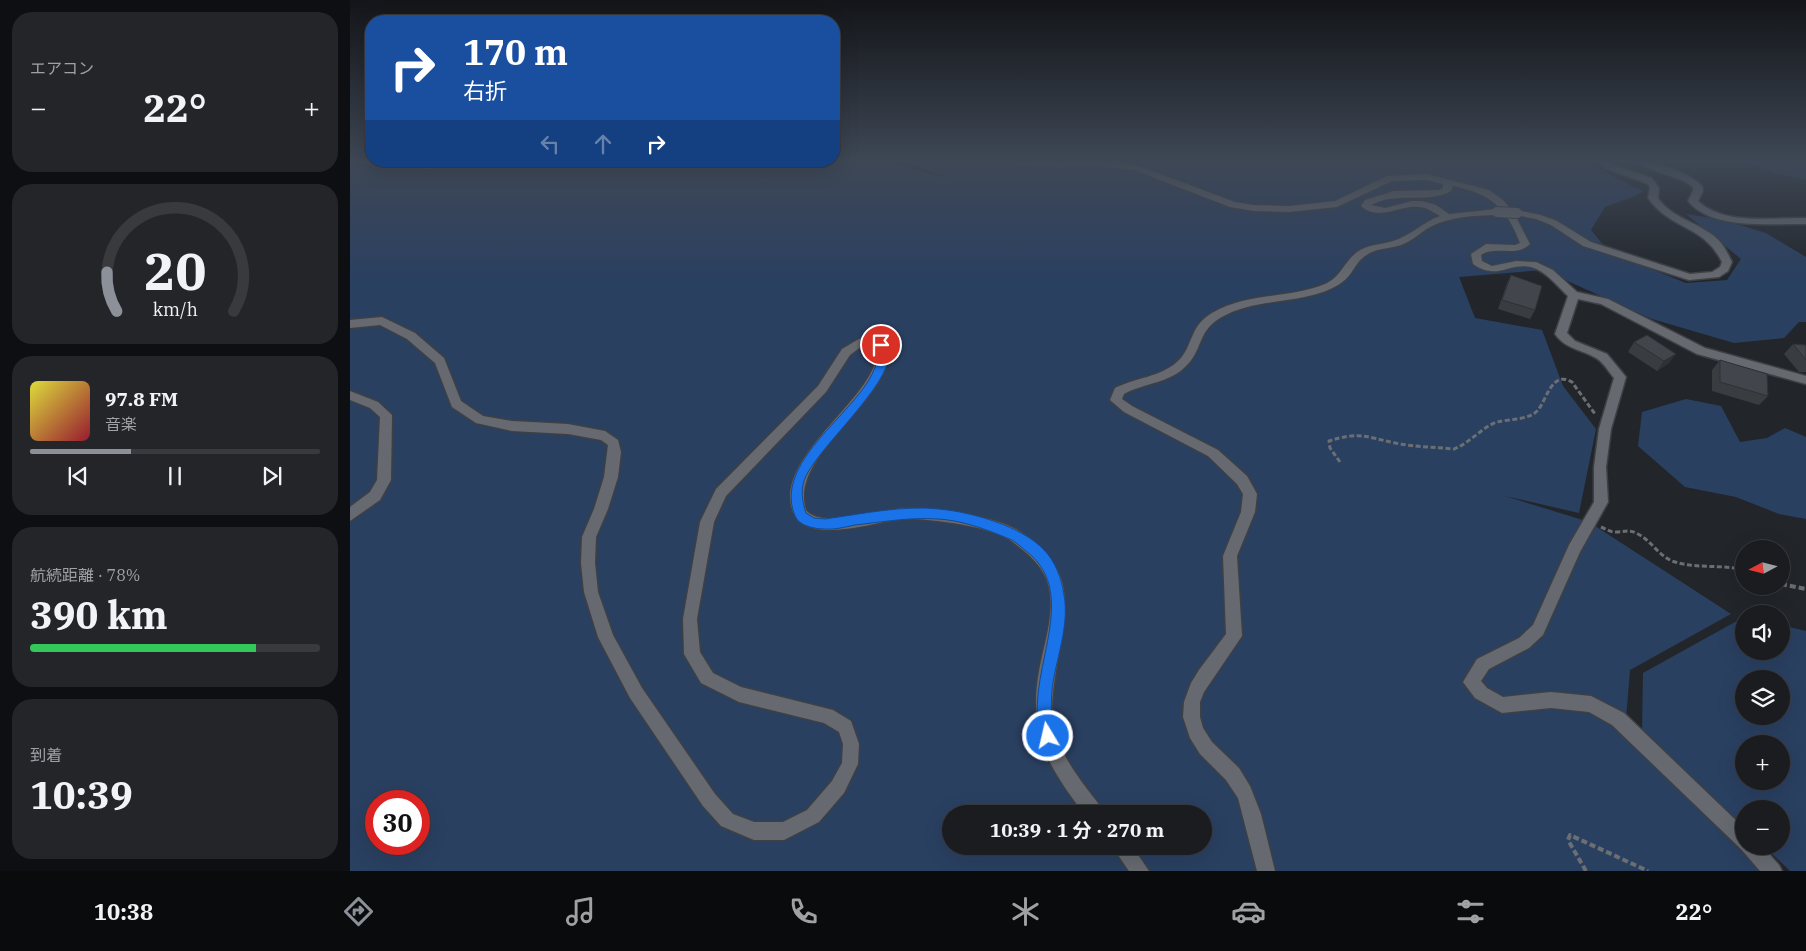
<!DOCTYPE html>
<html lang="ja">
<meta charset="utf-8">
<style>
body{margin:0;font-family:"IBM Plex Serif","Noto Sans JP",serif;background:#232529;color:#f1f3f6;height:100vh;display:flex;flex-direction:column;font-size:19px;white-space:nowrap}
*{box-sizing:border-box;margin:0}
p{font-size:16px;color:#9fa1a5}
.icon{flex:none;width:28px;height:28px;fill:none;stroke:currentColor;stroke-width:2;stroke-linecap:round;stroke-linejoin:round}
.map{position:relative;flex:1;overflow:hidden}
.side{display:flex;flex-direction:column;gap:12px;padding:12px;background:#0e0f12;width:350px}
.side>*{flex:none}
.guide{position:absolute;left:15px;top:15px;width:475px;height:152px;border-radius:20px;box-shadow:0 5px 20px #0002,0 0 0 1px #383a3e;background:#1a4fa0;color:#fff;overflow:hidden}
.needle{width:32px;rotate:263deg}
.tools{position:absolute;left:1385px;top:540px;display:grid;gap:10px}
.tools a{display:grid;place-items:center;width:55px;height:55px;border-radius:50%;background:#1a1c20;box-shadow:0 5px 20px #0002,0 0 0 1px #383a3e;font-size:25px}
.speed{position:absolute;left:15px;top:790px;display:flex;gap:10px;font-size:25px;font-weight:700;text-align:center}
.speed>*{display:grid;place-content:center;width:65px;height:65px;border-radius:50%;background:#1a1c20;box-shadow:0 5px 20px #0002,0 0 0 1px #383a3e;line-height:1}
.speed .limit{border:8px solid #d22;background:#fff;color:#111}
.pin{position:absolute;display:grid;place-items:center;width:42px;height:42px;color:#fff;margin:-21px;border:2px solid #fff;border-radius:50%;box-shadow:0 1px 5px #0007}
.me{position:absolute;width:55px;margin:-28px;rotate:351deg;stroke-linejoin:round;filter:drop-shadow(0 0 4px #0008)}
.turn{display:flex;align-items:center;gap:18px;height:105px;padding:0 15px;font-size:22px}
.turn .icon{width:65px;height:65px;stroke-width:2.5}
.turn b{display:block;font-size:35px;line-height:42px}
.lanes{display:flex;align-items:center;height:48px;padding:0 15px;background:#0003;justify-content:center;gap:25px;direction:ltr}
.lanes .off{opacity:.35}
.big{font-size:38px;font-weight:700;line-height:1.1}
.side .widget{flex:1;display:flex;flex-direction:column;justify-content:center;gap:8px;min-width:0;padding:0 18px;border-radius:20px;background:#232529}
.side .dial{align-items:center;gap:0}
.dial svg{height:130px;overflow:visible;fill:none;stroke:#383a3e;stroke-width:7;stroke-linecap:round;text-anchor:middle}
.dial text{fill:#f1f3f6;stroke:none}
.song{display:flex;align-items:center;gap:15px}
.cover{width:60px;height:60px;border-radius:8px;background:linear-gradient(135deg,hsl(60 70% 55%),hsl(350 70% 35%))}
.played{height:5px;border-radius:2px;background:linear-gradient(90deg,#8c9099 35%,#383a3e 35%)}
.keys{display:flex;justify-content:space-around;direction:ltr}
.heat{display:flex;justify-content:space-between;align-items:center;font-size:28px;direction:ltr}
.charge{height:8px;border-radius:4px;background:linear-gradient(90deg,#34c759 78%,#383a3e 0)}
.trip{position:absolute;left:592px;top:805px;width:270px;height:50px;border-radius:25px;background:#1a1c20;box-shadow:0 5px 20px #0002,0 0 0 1px #383a3e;font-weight:700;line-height:50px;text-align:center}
.menu{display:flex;height:80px;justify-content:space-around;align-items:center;background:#0a0b0d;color:#9fa1a5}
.menu .icon{width:35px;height:35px}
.menu .on{color:#8c9099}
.menu b{font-size:22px;color:#f1f3f6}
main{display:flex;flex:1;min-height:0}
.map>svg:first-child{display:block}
.green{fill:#2a4061;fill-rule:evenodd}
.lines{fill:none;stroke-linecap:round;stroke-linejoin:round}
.street-casing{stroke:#3e4044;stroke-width:3}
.path-far1{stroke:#6b6e73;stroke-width:3;stroke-dasharray:5 2.5;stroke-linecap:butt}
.path{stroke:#6b6e73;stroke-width:4;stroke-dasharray:6 3;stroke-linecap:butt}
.street{fill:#666a70;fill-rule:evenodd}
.street-bridge-casing{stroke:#3e4044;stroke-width:12;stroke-linecap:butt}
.street-bridge{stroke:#666a70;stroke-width:10}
.wall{fill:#393c41}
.shaded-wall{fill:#2e3135}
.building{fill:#42464c;stroke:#2e3135}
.route{fill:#1a73e8;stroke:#114b97}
</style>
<main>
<section class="side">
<div class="widget"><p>エアコン</p>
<div class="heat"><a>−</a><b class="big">22°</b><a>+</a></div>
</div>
<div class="widget dial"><svg viewBox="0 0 100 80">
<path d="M14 69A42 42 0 1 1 86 69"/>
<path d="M14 69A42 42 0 0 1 8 45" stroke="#8c9099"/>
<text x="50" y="56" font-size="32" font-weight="700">20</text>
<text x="50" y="72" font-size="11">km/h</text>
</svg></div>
<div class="widget">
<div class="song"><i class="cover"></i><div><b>97.8 FM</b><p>音楽</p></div></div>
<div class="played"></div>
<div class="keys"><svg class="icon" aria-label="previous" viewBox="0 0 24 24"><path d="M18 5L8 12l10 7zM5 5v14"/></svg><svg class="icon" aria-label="pause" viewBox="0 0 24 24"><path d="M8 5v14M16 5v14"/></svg><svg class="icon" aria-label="next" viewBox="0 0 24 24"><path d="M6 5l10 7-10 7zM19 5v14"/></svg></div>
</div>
<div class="widget"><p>航続距離 · 78%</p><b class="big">390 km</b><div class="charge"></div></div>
<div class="widget"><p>到着</p><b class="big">10:39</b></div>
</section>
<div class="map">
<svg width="1456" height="871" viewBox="0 0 1456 871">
<rect width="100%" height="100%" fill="#22262b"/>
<g class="green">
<path d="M0,160h542l9,6 51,13 -54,-19h696l-2,4 28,16 23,11 -8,5 -30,11 -14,23 18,22 77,31 41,-3 14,-21 -55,-45 37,6 43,13 40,24v65h-7l-15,16 -50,5 -82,-24 -109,-49 -84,7 16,41 67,12 21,56 33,43 -17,84 -74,-17 84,26 142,92 -101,56 -5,61 119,115 33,25h-1427zM26,801h43v43h-43zM601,814h253v32h-253z"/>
<path d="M1390,160h66v20l-31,-7z"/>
<path d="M1336,399l35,7 19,36 27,-4 18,-10 21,9v82l-27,-5 -43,-17 -51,-10 -47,-41 4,-34z"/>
<path d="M1394,617v34h37v-26l25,6v240h-16l-26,-25h17v-37h-37v18l-102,-95 1,-59zM1394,679h37v37h-37zM1394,744h37v37h-37z"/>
</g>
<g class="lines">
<defs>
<g id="street">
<path d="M0,160l25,1 -4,3 -19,-1z"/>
<path d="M653,160h94l39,5 99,37 19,3 35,1 46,-5 52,-25 40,-2 62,16 14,10 10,12 4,-2 24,5 16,6 34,21 99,32 22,-2 8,-5 2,-5c-19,-38 -50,-31 -74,-64l2,-10 -2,-4 -41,-15 -5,-4 -1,-5h8l4,5 39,13 7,10 -1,10c14,20 37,23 56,38 9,7 13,16 18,26l-4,9 -9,6 -30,3 -106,-34 -32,-21 -15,-6 -21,-4 15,29c-14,14 -34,1 -49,11l1,6 10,5 24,-5 20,1 17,8 24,22 31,7 97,49 101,28v8l-109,-30 -96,-50 -23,-5 -11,34 8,8 32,13 19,23 -15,52 -5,38 2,35 -28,50 -37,83 -14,13 -40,21 -8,12 6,7 16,9 48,-5 40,4 33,17 120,115v18h18l17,19 3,6h-22l-19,-22 -129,-124 -23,-13 -38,-4 -49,5 -27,-15 -12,-16 14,-23 42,-21 14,-13 36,-80 25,-43v-35l5,-38 15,-51c-5,-6 -10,-14 -15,-18 -15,-11 -32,-9 -44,-26l13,-38c-11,-10 -22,-25 -37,-29 -23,-5 -33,14 -58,-3l-2,-10 15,-10 29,1 5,-2c-14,-37 -30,-49 -67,-57l-2,5c-23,13 -54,0 -80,14l14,3 27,-7h10l14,4 13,9 48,-5 5,3 -5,3c-23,1 -46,1 -67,12 -10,6 -18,14 -29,18 -12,4 -26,3 -36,11 -6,4 -10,11 -14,17 -7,10 -17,15 -28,19 -34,12 -71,7 -103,26 -23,14 -17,32 -34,48 -16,17 -42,17 -62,28l-2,5 10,7 86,44 29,26 10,18 -2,18 -18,44 5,80 -38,56 -4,10v15l3,11 9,14 27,26 11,18 11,28 14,57h-18l-19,-73 -12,-18 -26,-26 -10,-16 -7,-21 1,-15 7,-19 8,-13 27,-36 -3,-78 18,-44 2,-18 -6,-10 -29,-28 -84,-44 -14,-12 5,-12c20,-10 45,-11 62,-26 17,-15 11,-35 35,-49 35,-21 77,-14 113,-29 16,-7 19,-22 32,-32 11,-8 24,-7 36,-11 17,-5 30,-19 47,-25 -7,-4 -13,-9 -22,-9 -19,-2 -39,15 -57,-1l4,-6 29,-9 45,-1 4,-2v-4l-16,-4 -35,1 -55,26 -48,5 -35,-1 -24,-4 -96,-37 -44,-5 -33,2 -50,-4z"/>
<path d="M1276,160c21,0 61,10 76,26l1,5 -5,10c27,25 74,16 108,17v6c-35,-1 -93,7 -118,-23l5,-10v-4l-9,-6z"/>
<path d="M63,161l15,3 25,-3c-11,9 -27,10 -40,5z"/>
<path d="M32,317l33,16 29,25 17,43 22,15 29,5 56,3 37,7 13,9 3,12 -3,25 -10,32 -12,28 -1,26 3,29 15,43 29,53 73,106 18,20 21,8h29l24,-12 25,-29 10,-18 1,-19 -4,-12 -15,-9 -85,-21 -38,-19 -17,-29 -1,-35 17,-97 16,-33 102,-103 24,-37 17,-10 14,-2 12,5c23,48 -98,109 -79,168 16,20 76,-1 99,-2 28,-1 91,8 114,23 17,11 29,24 39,41 20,36 -11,105 -5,150 4,25 19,47 34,67 6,8 13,15 17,25h-20c-20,-27 -44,-59 -47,-94 -2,-16 -1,-33 2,-49 5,-29 19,-64 7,-93 -7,-16 -22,-28 -36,-38 -21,-14 -82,-22 -107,-21 -28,2 -99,29 -111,-10 -15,-48 66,-101 82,-143 2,-6 1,-13 1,-19l-3,-2 -10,1 -12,9 -24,37 -100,104 -12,26 -17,97 3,33 13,21 28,14 92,23 18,11 8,23 -1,20 -14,29 -25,29 -35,18h-30l-33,-14 -18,-20 -73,-108 -32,-61 -14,-45 -3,-29 1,-26 12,-28 10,-32 4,-32 -7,-5 -33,-6 -56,-3 -36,-8 -24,-16 -17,-44 -28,-24 -27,-14 -30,3v-8z"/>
<path d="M0,391l28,11 14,13 -1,65 -11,20 -30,21v-14l20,-15 7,-12 3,-63 -10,-9 -20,-8z"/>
<path d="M762,846h20l17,25h-20z"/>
</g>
</defs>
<use href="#street" class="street-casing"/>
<g class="path-far1">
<path d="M990,462l-10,-14 -1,-7c31,-10 37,-4 66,2 19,4 39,4 59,6 16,-6 28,-22 43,-27 12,-3 33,-2 41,-12 9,-11 14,-40 34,-28l23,32"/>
<path d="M1251,527c5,2 9,5 15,5 8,0 14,-3 22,2 14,7 21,23 37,28 22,7 46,2 69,8"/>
</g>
<g class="path">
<path d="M1431,584l25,5"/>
<path d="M1236,871l-18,-31 2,-5 78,36"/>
</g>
<use href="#street" class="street"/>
<defs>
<path id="street-bridge" d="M1147,212l20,1"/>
</defs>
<use href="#street-bridge" class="street-bridge-casing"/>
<use href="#street-bridge" class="street-bridge"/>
</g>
<g class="wall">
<path d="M1161,275l24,35 -5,9 -32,-10 9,-26z"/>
<path d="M1284,342l35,21 -12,8 -29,-19z"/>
<path d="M1443,344l13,1v27h-7l-15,-18z"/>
<path d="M1370,360l48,36 -9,9 -47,-14v-21z"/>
</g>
<path class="shaded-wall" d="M1326,354l-7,9 -12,8 7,-10z"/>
<g class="building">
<path d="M1161,275l31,11 -7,24 -33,-10z"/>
<path d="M1297,335l29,19 -12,7 -30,-19z"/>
<path d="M1443,344l13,1v15z"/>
<path d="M1370,360l47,14 1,22 -48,-14z"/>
</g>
<linearGradient id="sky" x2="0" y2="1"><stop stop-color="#131518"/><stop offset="0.57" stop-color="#3e4755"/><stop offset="1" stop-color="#3e4755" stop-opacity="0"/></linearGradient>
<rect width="1456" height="282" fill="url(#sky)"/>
<path class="route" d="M531,341l4,1c2,3 4,7 4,11 2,31 -68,92 -83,123 -6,12 -4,25 0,37l8,5 11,1c36,-5 78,-14 114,-10 32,3 83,17 105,41 11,11 18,29 20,45 5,27 -5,56 -10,82 -3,14 -3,28 -2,42 0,8 5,14 2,22l-6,2 -5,-2c-25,-60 43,-144 -17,-190 -6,-5 -12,-11 -19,-13 -21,-9 -47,-18 -69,-19 -28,-2 -56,3 -83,6 -10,2 -21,5 -30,4 -10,0 -26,-3 -30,-13 -27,-65 97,-120 81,-171z"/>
</svg>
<div class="tools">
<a><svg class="needle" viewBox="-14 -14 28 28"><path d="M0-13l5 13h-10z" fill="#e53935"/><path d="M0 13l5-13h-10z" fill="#9fa1a5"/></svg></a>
<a><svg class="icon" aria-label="sound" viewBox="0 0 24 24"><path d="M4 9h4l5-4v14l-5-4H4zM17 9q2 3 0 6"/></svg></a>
<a><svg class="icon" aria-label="layers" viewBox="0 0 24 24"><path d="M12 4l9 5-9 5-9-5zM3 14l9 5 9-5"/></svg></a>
<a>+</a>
<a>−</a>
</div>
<div class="speed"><div class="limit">30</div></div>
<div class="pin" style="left:531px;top:345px;background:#d93025"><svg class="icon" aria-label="arrive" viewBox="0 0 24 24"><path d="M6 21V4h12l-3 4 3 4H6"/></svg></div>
<svg class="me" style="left:698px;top:736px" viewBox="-20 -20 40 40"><circle r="17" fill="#1a73e8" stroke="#fff" stroke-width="3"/><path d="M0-11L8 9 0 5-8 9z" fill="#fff"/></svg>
<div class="trip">10:39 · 1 分 · 270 m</div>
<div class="guide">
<div class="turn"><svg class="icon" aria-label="right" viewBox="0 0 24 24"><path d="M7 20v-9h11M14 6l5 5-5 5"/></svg><div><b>170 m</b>右折</div></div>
<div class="lanes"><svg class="icon off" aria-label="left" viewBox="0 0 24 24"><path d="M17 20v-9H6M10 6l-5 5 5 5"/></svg><svg class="icon off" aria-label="ahead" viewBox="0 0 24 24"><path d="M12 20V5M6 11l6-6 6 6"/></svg><svg class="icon" aria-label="right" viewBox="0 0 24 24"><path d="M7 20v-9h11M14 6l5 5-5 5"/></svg></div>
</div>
</div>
</main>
<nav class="menu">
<b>10:38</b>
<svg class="icon on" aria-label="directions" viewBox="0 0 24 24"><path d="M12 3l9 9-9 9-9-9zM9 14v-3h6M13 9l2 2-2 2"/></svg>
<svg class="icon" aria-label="music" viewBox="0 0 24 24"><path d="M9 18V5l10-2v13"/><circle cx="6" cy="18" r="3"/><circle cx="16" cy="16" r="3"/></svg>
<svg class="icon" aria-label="phone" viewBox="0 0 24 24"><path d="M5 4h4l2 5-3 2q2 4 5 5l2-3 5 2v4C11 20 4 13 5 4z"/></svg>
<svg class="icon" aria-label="climate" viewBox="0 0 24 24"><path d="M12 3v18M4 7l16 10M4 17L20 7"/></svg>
<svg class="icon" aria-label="car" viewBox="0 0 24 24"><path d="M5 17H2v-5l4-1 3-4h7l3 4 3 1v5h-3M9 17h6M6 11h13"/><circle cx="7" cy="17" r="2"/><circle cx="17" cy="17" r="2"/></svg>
<svg class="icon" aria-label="filters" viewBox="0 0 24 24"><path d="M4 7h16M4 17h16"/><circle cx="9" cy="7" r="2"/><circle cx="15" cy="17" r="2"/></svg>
<b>22°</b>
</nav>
